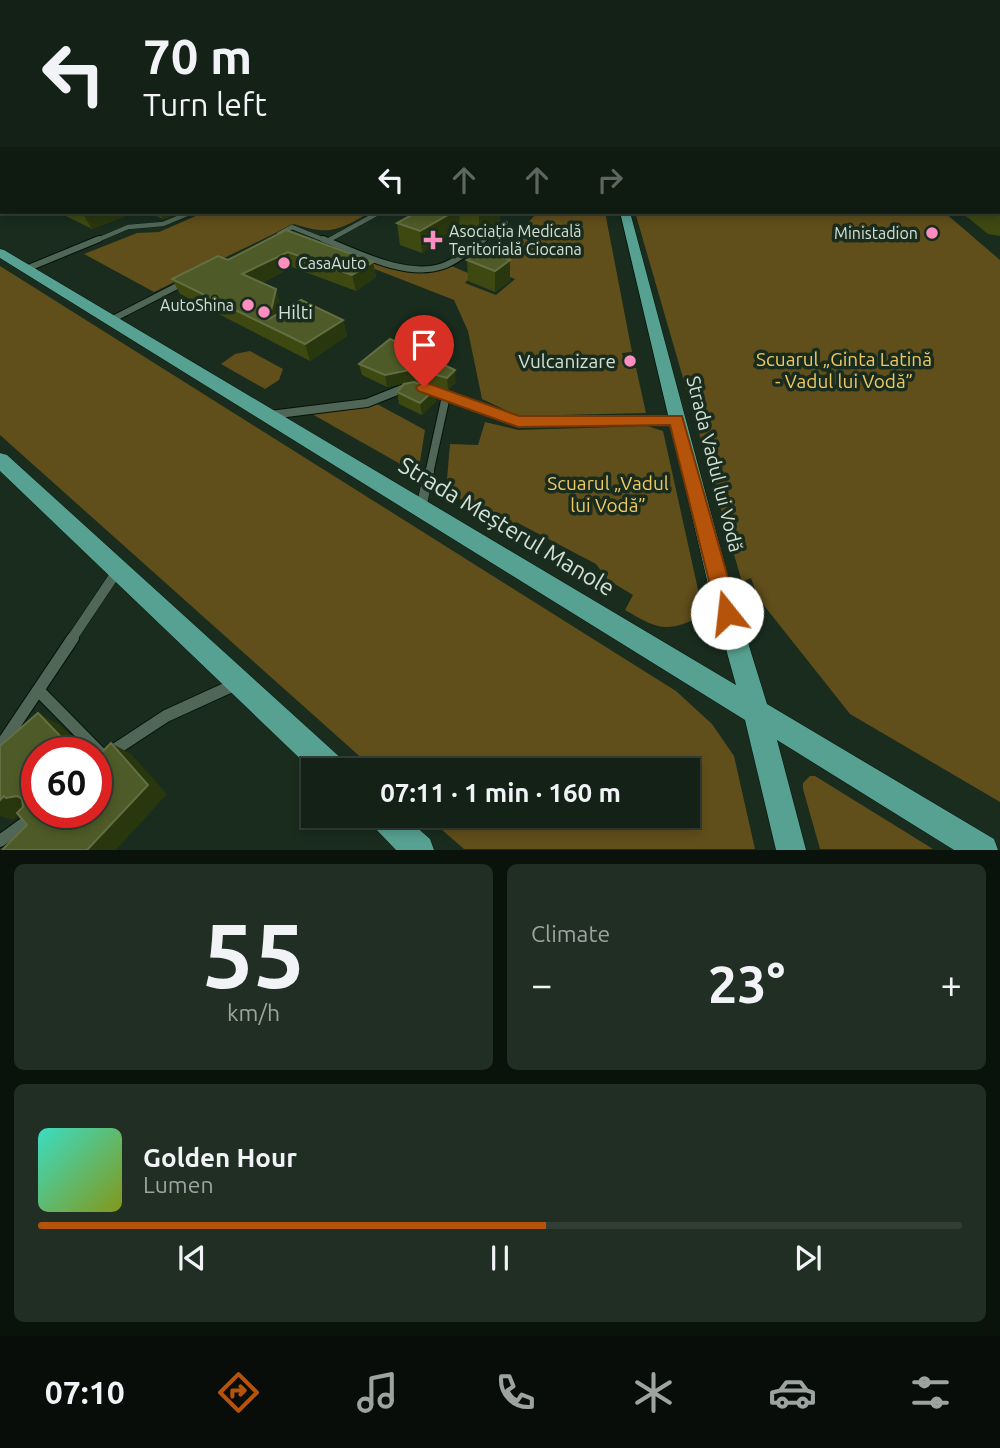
<!DOCTYPE html>
<meta charset="utf-8">
<style>
body{margin:0;font-family:Ubuntu,sans-serif;background:#202e23;color:#f1f3f6;height:100vh;display:flex;flex-direction:column;font-size:26px;white-space:nowrap}
*{box-sizing:border-box;margin:0}
p{font-size:23px;color:#9da3a1}
.icon{flex:none;width:38px;height:38px;fill:none;stroke:currentColor;stroke-width:2;stroke-linecap:round;stroke-linejoin:round}
.map{position:relative;height:850px;overflow:hidden}
.side{display:flex;flex-direction:column;gap:14px;padding:14px;background:#0a120c;flex:1}
.side>*{flex:none}
.banner{position:absolute;left:0px;top:0px;width:1001px;height:214px;box-shadow:0 4px 10px #0003,0 0 0 2px #323e35;background:#132116;color:#f1f3f6;overflow:hidden}
.speed{position:absolute;left:21px;top:737px;display:flex;gap:14px;font-size:35px;font-weight:700;text-align:center}
.speed>*{display:grid;place-content:center;width:91px;height:91px;border-radius:50%;background:#132116;box-shadow:0 4px 10px #0003,0 0 0 2px #323e35;line-height:1}
.speed .limit{border:10px solid #d22;background:#fff;color:#111}
.pin{position:absolute;display:grid;place-items:center;width:60px;height:60px;color:#fff;margin:-72px -30px;border-radius:50% 50% 50% 0;rotate:-45deg;box-shadow:0 0 7px #0007}
.pin .icon{rotate:45deg}
.me{position:absolute;width:77px;margin:-38px;rotate:344deg;stroke-linejoin:round;filter:drop-shadow(0 0 5px #0008)}
.turn{display:flex;align-items:center;gap:24px;height:147px;padding:0 28px;font-size:32px}
.turn .icon{width:91px;height:91px;stroke-width:2.5}
.turn b{display:block;font-size:49px;line-height:60px}
.lanes{display:flex;align-items:center;height:66px;padding:0 28px;background:#0003;justify-content:center;gap:35px;direction:ltr}
.lanes .off{opacity:.35}
.big{font-size:52px;font-weight:700;line-height:1.1}
.side .widget{flex:1;display:flex;flex-direction:column;justify-content:center;gap:10px;min-width:0;padding:0 24px;border-radius:10px;background:#202e23}
.side .dial{align-items:center;gap:0}
.dial b{font-size:91px;line-height:1}
.song{display:flex;align-items:center;gap:21px}
.cover{width:84px;height:84px;border-radius:10px;background:linear-gradient(135deg,hsl(170 70% 55%),hsl(70 70% 35%))}
.played{height:7px;border-radius:4px;background:linear-gradient(90deg,#b45309 55%,#323e35 55%)}
.keys{display:flex;justify-content:space-around;direction:ltr}
.heat{display:flex;justify-content:space-between;align-items:center;font-size:38px;direction:ltr}
.side .tiles{flex:1;display:grid;gap:14px;grid-template-columns:1fr 1fr}
.widget:last-child{grid-column:span 2}
.trip{position:absolute;left:301px;top:758px;width:399px;height:70px;border-radius:0px;background:#132116;box-shadow:0 4px 10px #0003,0 0 0 2px #323e35;font-weight:700;line-height:70px;text-align:center}
.dock{display:flex;height:112px;justify-content:space-around;align-items:center;background:#080d09;color:#9da3a1}
.dock .icon{width:49px;height:49px}
.dock .active{color:#b45309}
.dock b{font-size:32px;color:#f1f3f6}
.map>svg:first-child{display:block}
.green{fill:#604e1b}
.lines{fill:none;stroke-linecap:round;stroke-linejoin:round}
.service-far4-casing{stroke:#031408;stroke-width:5}
.service-far3-casing{stroke:#031408;stroke-width:8}
.service-far2-casing{stroke:#031408;stroke-width:10}
.service-far1-casing{stroke:#031408;stroke-width:11}
.service-casing{stroke:#031408;stroke-width:14}
.primary-casing{stroke:#031408;stroke-width:1}
.service-far4{stroke:#506656;stroke-width:4.5}
.service-far3{stroke:#506656;stroke-width:6}
.service-far2{stroke:#506656;stroke-width:8}
.service-far1{stroke:#506656;stroke-width:10}
.service{stroke:#506656;stroke-width:12}
.primary{fill:#57a192;fill-rule:evenodd}
.wall{fill:#3e4912}
.shaded-wall{fill:#29370e}
.building{fill:#4e5a27;stroke:#636f42;stroke-width:2}
.route{fill:#b45309;stroke:#753606;stroke-width:2}
.poi-dot{fill:#fd8ec0;stroke:#192c1e;stroke-width:2.5}
.labels{text-anchor:middle;dominant-baseline:central;stroke-width:7;stroke-linejoin:round;paint-order:stroke}
.far-poi-label{font-size:16px;fill:#d3e0d6;stroke:#192c1e;text-anchor:start}
.poi-label{font-size:19px;fill:#d3e0d6;stroke:#192c1e;text-anchor:start}
.park-label{font-size:19px;fill:#f1c963;stroke:#192c1e}
.street-label{font-size:19px;fill:#d3e0d6;stroke:#192c1e}
.near-street-label{font-size:23px;fill:#d3e0d6;stroke:#192c1e}
</style>
<div class="map">
<svg width="1000" height="850" viewBox="0 0 1000 850">
<rect width="100%" height="100%" fill="#192c1e"/>
<g class="green">
<path d="M205,212h166c-33,18 -40,24 -77,12l-140,68 -70,-38 53,-21 22,-1z"/>
<path d="M529,212h76l27,140 -10,1 3,15h11l10,45 -128,3 -36,-17 -14,-68 -14,-31 -87,-34 6,-3c27,8 48,12 76,2l24,10 -8,8 31,12 19,-16 -30,-11 51,-54z"/>
<path d="M635,212h309l56,48v542l-150,-88 -92,-116 -7,-20 -9,4z"/>
<path d="M0,266l676,425 36,33 22,32 21,93h-291l-38,-33h262v-46h-313l-375,-335z"/>
<path d="M250,351l33,18 -4,11 -14,9 -44,-25 14,-10z"/>
<path d="M377,404l48,26 -7,44 -106,-60z"/>
<path d="M485,422l33,8 129,-4 16,5 38,172 -6,16c-31,15 -42,7 -70,-9l8,-15 -25,-15 -12,-16 -80,-42 -4,6 -66,-37 4,-47 28,1z"/>
<path d="M810,776h5l118,73h-113l-17,-60v-6z"/>
</g>
<g class="lines">
<defs>
<g id="service-far4">
<path d="M279,234l13,-7 35,14"/>
<path d="M329,240l51,-28"/>
<path d="M95,241l33,-14 35,-3 29,-12"/>
<path d="M482,241l24,-18"/>
</g>
<g id="service-far3">
<path d="M323,239c33,13 83,40 120,27 15,-5 29,-18 41,-27"/>
<path d="M26,269l73,-30"/>
<path d="M111,320l72,-37"/>
</g>
<g id="service-far2">
<path d="M427,388l91,34 159,-2"/>
<path d="M270,415l97,-12 40,-16"/>
<path d="M429,474l17,-78"/>
</g>
<g id="service-far1">
<path d="M421,508l8,-36"/>
<path d="M71,640l47,-70"/>
</g>
<g id="service">
<path d="M39,691l64,65"/>
<path d="M0,747l73,-109"/>
<path d="M96,762l70,-46 68,-31"/>
<path d="M0,841l40,-29"/>
</g>
<g id="primary">
<path d="M620,212h10l101,376 36,116 227,135 4,11h-44l-177,-110 29,110h-30l-31,-130 -745,-462v-9l4,1 732,435 -27,-97z"/>
<path d="M0,453l7,2 336,305 4,10 -34,1 -313,-300z"/>
<path d="M368,816h36l26,23 4,11h-38l-23,-24z"/>
</g>
</defs>
<use href="#service-far4" class="service-far4-casing"/>
<use href="#service-far3" class="service-far3-casing"/>
<use href="#service-far2" class="service-far2-casing"/>
<use href="#service-far1" class="service-far1-casing"/>
<use href="#service" class="service-casing"/>
<use href="#primary" class="primary-casing"/>
<use href="#service-far4" class="service-far4"/>
<use href="#service-far3" class="service-far3"/>
<use href="#service-far2" class="service-far2"/>
<use href="#service-far1" class="service-far1"/>
<use href="#service" class="service"/>
<use href="#primary" class="primary"/>
</g>
<g class="wall">
<path d="M999,95h1v60l-1,-1z"/>
<path d="M999,159h1v77l-12,-2 -27,-22h38z"/>
<path d="M58,212h78l-44,17z"/>
<path d="M148,212h35l-20,7z"/>
<path d="M416,212h84v9l-21,14 -19,-6 -38,24 -22,-8 -3,-22z"/>
<path d="M286,230l87,32 3,15 -20,14 -64,-24 -30,16 19,22 -2,7 64,8 4,16 -37,25 -130,-67 -8,-15 56,-19z"/>
<path d="M482,250l28,31 -15,11 -27,-11 -1,-21z"/>
<path d="M390,339l66,43 -8,8 -33,-9 -28,6 -25,-12 -3,-11z"/>
<path d="M397,392l39,9 -14,14 -23,-11z"/>
</g>
<g class="shaded-wall">
<path d="M2,134v16h-2v-15z"/>
<path d="M90,212h46l-44,17 -9,-15z"/>
<path d="M160,212h23l-20,7z"/>
<path d="M453,212h6l1,17 -38,24 -2,-22z"/>
<path d="M481,212h19v9l-21,14v-21z"/>
<path d="M288,252l4,15 -44,23 -6,-16z"/>
<path d="M510,260v21l-15,11v-21z"/>
<path d="M373,262l3,15 -20,14 -4,-16z"/>
<path d="M276,289l5,16 -5,25 -7,-11z"/>
<path d="M343,320l4,16 -37,25 -5,-17z"/>
<path d="M414,369l1,12 -28,6 -2,-12z"/>
<path d="M455,370l1,12 -8,8 -1,-12z"/>
<path d="M435,389l1,12 -14,14 -2,-12z"/>
<path d="M38,713l22,12 25,25 -3,2h-34z"/>
<path d="M111,743l20,11 36,40 -51,56h-29z"/>
<path d="M4,796h13l12,9 -16,15 -13,-4v-16z"/>
</g>
<g class="building">
<path d="M0,95h2v39l-2,1z"/>
<rect x="999" y="95" width="1" height="27"/>
<path d="M417,212h36l-33,19 -23,-8z"/>
<path d="M286,230l87,32 -21,13 -64,-23 -46,22 34,15 -7,30 32,-19 42,20 -38,24 -133,-65 46,-23 10,4z"/>
<path d="M482,250l28,10 -15,11 -28,-11z"/>
<path d="M390,339l65,31 -8,8 -33,-9 -29,6 -26,-11z"/>
<path d="M414,382l21,7 -15,14 -23,-11 7,-8z"/>
<path d="M38,713l25,26 -15,13h-11v60h59v-54l15,-15 37,42 -61,65h-85l25,-25 -10,-12 6,-6 -1,-8 -5,-3 -11,2 -2,-2 -4,4v-54z"/>
</g>
<linearGradient id="sky" x2="0" y2="1"><stop stop-color="#0e1810"/><stop offset="0.44" stop-color="#384b4c"/><stop offset="1" stop-color="#384b4c" stop-opacity="0"/></linearGradient>
<rect width="1000" height="214" fill="url(#sky)"/>
<path class="route" d="M424,382l95,34h163l56,197 -3,7 -8,3 -7,-3 -3,-7 -47,-188 -152,2 -100,-36 -2,-4z"/>
<g class="poi-dot">
<circle cx="932" cy="233" r="7"/>
<path d="M429.5 229.5h7v7h7v7h-7v7h-7v-7h-7v-7h7z"/>
<circle cx="284" cy="263" r="7"/>
<circle cx="248" cy="305" r="7"/>
<circle cx="264" cy="312" r="7"/>
<circle cx="630" cy="361" r="7"/>
</g>
<g class="labels">
<g class="far-poi-label">
<text x="449" y="231">Asociația Medicală<tspan x="449" dy="18">Teritorială Ciocana</tspan></text>
<text x="918" y="233" text-anchor="end">Ministadion</text>
<text x="298" y="263">CasaAuto</text>
<text x="234" y="305" text-anchor="end">AutoShina</text>
</g>
<g class="poi-label">
<text x="278" y="312">Hilti</text>
<text x="616" y="361" text-anchor="end">Vulcanizare</text>
</g>
<g class="park-label">
<text x="844" y="359">Scuarul „Ginta Latină<tspan x="844" dy="22">- Vadul lui Vodă”</tspan></text>
<text x="608" y="483">Scuarul „Vadul<tspan x="608" dy="22">lui Vodă”</tspan></text>
</g>
<g class="street-label">
<text transform="translate(715 464) rotate(76)">Strada Vadul lui Vodă</text>
</g>
<g class="near-street-label">
<text transform="translate(507 526) rotate(31)">Strada Meșterul Manole</text>
</g>
</g>
</svg>
<div class="speed"><div class="limit">60</div></div>
<div class="pin" style="left:424px;top:387px;background:#d93025"><svg class="icon" aria-label="arrive" viewBox="0 0 24 24"><path d="M6 21V4h12l-3 4 3 4H6"/></svg></div>
<svg class="me" style="left:727px;top:613px" viewBox="-20 -20 40 40"><circle r="19" fill="#fff"/><path d="M0-13L10 11 0 6-10 11z" fill="#b45309"/></svg>
<div class="trip">07:11 · 1 min · 160 m</div>
<div class="banner">
<div class="turn"><svg class="icon" aria-label="left" viewBox="0 0 24 24"><path d="M17 20v-9H6M10 6l-5 5 5 5"/></svg><div><b>70 m</b>Turn left</div></div>
<div class="lanes"><svg class="icon" aria-label="left" viewBox="0 0 24 24"><path d="M17 20v-9H6M10 6l-5 5 5 5"/></svg><svg class="icon off" aria-label="ahead" viewBox="0 0 24 24"><path d="M12 20V5M6 11l6-6 6 6"/></svg><svg class="icon off" aria-label="ahead" viewBox="0 0 24 24"><path d="M12 20V5M6 11l6-6 6 6"/></svg><svg class="icon off" aria-label="right" viewBox="0 0 24 24"><path d="M7 20v-9h11M14 6l5 5-5 5"/></svg></div>
</div>
</div>
<section class="side">
<div class="tiles">
<div class="widget dial"><b>55</b><p>km/h</p></div>
<div class="widget"><p>Climate</p>
<div class="heat"><a>−</a><b class="big">23°</b><a>+</a></div>
</div>
<div class="widget">
<div class="song"><i class="cover"></i><div><b>Golden Hour</b><p>Lumen</p></div></div>
<div class="played"></div>
<div class="keys"><svg class="icon" aria-label="previous" viewBox="0 0 24 24"><path d="M18 5L8 12l10 7zM5 5v14"/></svg><svg class="icon" aria-label="pause" viewBox="0 0 24 24"><path d="M8 5v14M16 5v14"/></svg><svg class="icon" aria-label="next" viewBox="0 0 24 24"><path d="M6 5l10 7-10 7zM19 5v14"/></svg></div>
</div>
</div>
</section>
<nav class="dock">
<b>07:10</b>
<svg class="icon active" aria-label="directions" viewBox="0 0 24 24"><path d="M12 3l9 9-9 9-9-9zM9 14v-3h6M13 9l2 2-2 2"/></svg>
<svg class="icon" aria-label="music" viewBox="0 0 24 24"><path d="M9 18V5l10-2v13"/><circle cx="6" cy="18" r="3"/><circle cx="16" cy="16" r="3"/></svg>
<svg class="icon" aria-label="phone" viewBox="0 0 24 24"><path d="M5 4h4l2 5-3 2q2 4 5 5l2-3 5 2v4C11 20 4 13 5 4z"/></svg>
<svg class="icon" aria-label="climate" viewBox="0 0 24 24"><path d="M12 3v18M4 7l16 10M4 17L20 7"/></svg>
<svg class="icon" aria-label="car" viewBox="0 0 24 24"><path d="M5 17H2v-5l4-1 3-4h7l3 4 3 1v5h-3M9 17h6M6 11h13"/><circle cx="7" cy="17" r="2"/><circle cx="17" cy="17" r="2"/></svg>
<svg class="icon" aria-label="filters" viewBox="0 0 24 24"><path d="M4 7h16M4 17h16"/><circle cx="9" cy="7" r="2"/><circle cx="15" cy="17" r="2"/></svg>
</nav>
